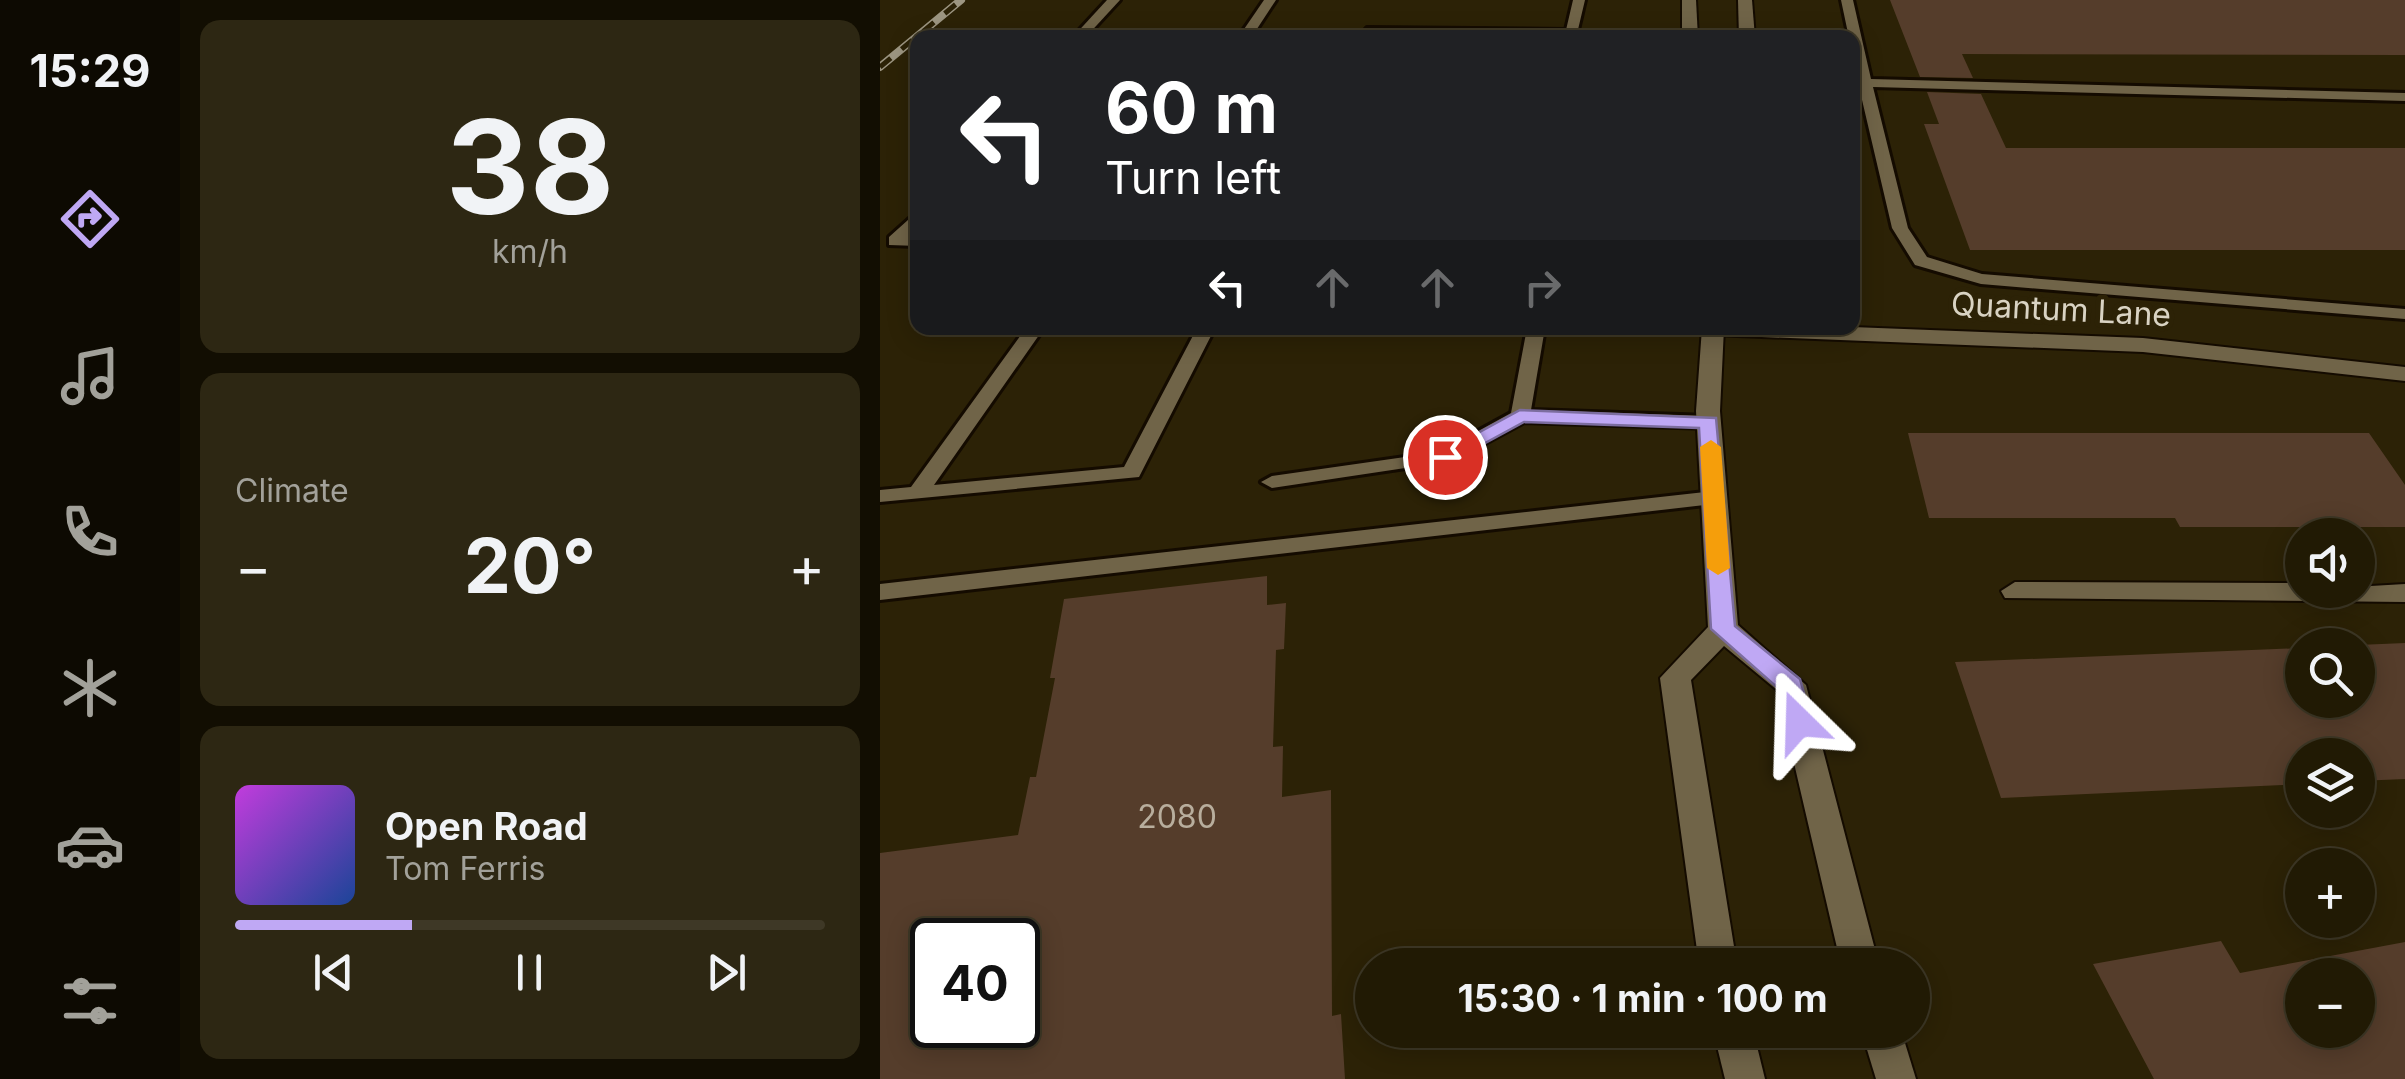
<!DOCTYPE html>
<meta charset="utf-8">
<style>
body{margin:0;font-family:Inter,sans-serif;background:#2d2713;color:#f1f3f6;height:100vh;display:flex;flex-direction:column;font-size:38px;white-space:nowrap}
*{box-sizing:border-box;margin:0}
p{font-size:32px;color:#a2a19a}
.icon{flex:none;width:55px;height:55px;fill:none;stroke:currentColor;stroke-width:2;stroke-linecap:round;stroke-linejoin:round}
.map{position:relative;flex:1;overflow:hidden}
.panel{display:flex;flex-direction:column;gap:20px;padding:20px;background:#120e02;width:700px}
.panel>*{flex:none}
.hud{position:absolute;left:30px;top:30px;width:950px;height:305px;border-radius:20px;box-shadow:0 5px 25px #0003,0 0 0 2px #3e3826;background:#202124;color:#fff;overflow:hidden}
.fabs{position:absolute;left:1405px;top:518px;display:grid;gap:20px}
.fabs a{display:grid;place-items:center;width:90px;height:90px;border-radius:50%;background:#211a04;box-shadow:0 5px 25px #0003,0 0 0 2px #3e3826;font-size:50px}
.speed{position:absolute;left:30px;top:918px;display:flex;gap:20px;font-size:50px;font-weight:700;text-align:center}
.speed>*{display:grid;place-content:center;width:130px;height:130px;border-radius:50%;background:#211a04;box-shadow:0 5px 25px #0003,0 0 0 2px #3e3826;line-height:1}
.speed .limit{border:5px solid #111;border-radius:15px;background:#fff;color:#111}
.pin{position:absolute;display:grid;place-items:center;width:85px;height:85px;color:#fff;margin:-42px;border:5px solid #fff;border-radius:50%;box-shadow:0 2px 10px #0007}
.me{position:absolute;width:110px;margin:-55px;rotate:338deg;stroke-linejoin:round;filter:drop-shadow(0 0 8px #0008)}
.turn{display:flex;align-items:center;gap:35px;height:210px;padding:0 30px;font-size:45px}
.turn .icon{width:130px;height:130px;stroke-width:2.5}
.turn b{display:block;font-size:70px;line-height:85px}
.lanes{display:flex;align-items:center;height:95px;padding:0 30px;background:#0003;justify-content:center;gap:50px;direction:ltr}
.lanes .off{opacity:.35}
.big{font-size:75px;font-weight:700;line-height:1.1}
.panel .tile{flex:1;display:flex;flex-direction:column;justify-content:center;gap:15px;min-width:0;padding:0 35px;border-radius:20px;background:#2d2713}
.panel .dial{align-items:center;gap:0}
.dial b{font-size:130px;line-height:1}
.song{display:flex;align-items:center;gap:30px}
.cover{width:120px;height:120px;border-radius:15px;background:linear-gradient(135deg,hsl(290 70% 55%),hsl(220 70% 35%))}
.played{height:10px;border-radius:5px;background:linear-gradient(90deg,#bfa8f4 30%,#3e3826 30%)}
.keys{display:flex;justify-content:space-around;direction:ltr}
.heat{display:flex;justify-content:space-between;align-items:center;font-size:55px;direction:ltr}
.trip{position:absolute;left:475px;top:948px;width:575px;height:100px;border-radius:50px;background:#211a04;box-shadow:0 5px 25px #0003,0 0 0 2px #3e3826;font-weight:700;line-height:100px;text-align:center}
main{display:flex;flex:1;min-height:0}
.tab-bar{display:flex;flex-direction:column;width:180px;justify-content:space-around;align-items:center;background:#0d0a02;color:#a2a19a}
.tab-bar .icon{width:70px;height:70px}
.tab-bar .selected{color:#bfa8f4}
.tab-bar b{font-size:45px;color:#f1f3f6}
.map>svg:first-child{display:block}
.building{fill:#553d2b;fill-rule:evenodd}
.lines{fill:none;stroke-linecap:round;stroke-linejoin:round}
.service-casing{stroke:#140b00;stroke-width:6}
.minor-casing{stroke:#140b00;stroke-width:4}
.tertiary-casing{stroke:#140b00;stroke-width:4}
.service{fill:#706448;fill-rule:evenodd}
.minor{fill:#706448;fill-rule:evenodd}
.tertiary{fill:#706448;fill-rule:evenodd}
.rail-casing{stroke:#9d9682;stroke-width:8}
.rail{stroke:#2c2206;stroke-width:5;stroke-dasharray:14;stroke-linecap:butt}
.route{fill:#bfa8f4;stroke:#7c6d9f;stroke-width:2.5}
.slow{fill:#f59e0b}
.labels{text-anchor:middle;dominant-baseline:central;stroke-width:10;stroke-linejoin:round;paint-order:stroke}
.street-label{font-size:32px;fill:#d9d3c3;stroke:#2c2206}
.near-number-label{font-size:32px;fill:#b8ae9d}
</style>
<main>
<nav class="tab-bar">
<b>15:29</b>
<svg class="icon selected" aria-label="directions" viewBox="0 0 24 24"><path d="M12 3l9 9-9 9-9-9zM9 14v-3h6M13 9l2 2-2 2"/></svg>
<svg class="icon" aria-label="music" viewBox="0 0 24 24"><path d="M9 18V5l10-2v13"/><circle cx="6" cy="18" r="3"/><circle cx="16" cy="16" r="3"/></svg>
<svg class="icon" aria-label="phone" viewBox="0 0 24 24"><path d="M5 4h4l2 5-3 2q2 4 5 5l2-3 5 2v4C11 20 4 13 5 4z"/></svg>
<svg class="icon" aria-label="climate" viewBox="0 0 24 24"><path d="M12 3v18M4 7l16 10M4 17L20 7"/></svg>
<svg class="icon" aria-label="car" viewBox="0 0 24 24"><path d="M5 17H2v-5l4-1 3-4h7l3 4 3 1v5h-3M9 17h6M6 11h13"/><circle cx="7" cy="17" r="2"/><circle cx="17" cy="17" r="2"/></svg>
<svg class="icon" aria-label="filters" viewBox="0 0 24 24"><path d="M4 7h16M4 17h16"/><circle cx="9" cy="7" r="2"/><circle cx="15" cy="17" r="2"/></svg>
</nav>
<section class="panel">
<div class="tile dial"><b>38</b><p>km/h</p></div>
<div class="tile"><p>Climate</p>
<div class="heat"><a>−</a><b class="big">20°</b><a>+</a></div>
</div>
<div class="tile">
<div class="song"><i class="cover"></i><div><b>Open Road</b><p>Tom Ferris</p></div></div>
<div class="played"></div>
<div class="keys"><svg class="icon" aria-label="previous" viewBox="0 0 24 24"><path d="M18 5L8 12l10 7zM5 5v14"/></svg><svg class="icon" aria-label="pause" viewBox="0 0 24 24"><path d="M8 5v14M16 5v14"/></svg><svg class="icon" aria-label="next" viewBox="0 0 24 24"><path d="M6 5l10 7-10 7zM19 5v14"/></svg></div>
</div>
</section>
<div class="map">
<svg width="1525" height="1079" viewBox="0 0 1525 1079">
<rect width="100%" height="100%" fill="#2c2206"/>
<g class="building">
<path d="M1010,0h515v55l-443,-1 11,24 -53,-1z"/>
<path d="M1047,92l54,2 25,54h399v102h-435l-46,-126h15z"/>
<path d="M1028,433h461l36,52v42h-225l-5,-9h-246z"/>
<path d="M387,576v29l19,-2 -2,46 -8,1 -3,97 10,-1 -1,51 49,-7 1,226 9,-2 4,65h-465v-226l138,-18 12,-58h6l19,-99h-5l14,-79zM52,940h86v85h-86z"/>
<path d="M1525,643v136l-47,2v-26h-56v29l-301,14 -46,-136 347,-14v52h56v-55z"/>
<path d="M1341,941l19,32 165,-31v137h-251l-61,-115zM1422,975h56v55h-56z"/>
</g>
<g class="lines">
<defs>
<g id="service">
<path d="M227,0h13l-35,38h-13z"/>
<path d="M384,0h12l-25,38h-13z"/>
<path d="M693,0h12l-9,38h-218l9,-10 199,2z"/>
<path d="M961,0h12l18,79 534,14v8l-532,-14 35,141 19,29 55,17 423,35v10l-424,-35 -66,-19 -23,-37 -33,-141 -7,-1v-8h5l-5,-40h-3z"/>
<path d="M38,211v15l-9,10h9v10l-29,-1v-8z"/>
<path d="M146,328h18l-110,157 190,-18 73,-139h18l-76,149 -259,25v-12l31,-3z"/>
<path d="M647,328h18l-14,82 178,6 10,6 -10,6 -185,-6 -72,39 -180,27 -11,-6 11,-6 168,-24 71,-39z"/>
<path d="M834,491l8,2 3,5 -3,5 -842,97v-16z"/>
</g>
<g id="minor">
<path d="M972,327l291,11 262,29v14l-262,-29 -430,-17 -11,-7z"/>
<path d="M1135,582l287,1v7l103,-6v18l-400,-4 -4,-7z"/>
</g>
<g id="tertiary">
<path d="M802,0h14l2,38h-16z"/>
<path d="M858,0h14l3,38h-16z"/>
<path d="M822,328h22l-4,83 18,214 68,60 73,280h-38l-64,-275 -53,-44 -33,34 46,285h-38l-39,-287 48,-51 -12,-216z"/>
<path d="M833,1030h40l12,49h-40z"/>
<path d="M981,1030h40l15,49h-40z"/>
</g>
</defs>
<use href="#service" class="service-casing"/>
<use href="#minor" class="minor-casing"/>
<use href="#tertiary" class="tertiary-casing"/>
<use href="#service" class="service"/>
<use href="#minor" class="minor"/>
<use href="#tertiary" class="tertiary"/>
<defs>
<path id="rail" d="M0,67l81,-67"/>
</defs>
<use href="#rail" class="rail-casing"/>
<use href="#rail" class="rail"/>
</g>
<path class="route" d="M640,410l196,8 19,208 65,53 12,43 -3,6h-19l-11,-39 -68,-60 -12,-201 -175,-6 -72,39 -7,2 -11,-6z"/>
<path class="slow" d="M831,440l10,7 9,121 -12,7 -11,-7 -7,-121z"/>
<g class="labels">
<g class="street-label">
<text transform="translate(1181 309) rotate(3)">Quantum Lane</text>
</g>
<g class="near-number-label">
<text x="297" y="816">2080</text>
</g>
</g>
</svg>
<div class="fabs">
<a><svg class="icon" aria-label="sound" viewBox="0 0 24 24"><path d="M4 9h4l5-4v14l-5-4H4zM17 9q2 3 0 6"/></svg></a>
<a><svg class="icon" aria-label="search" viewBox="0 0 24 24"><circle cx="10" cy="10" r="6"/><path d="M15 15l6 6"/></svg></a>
<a><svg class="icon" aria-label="layers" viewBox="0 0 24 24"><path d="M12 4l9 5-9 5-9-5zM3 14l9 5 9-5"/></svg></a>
<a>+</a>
<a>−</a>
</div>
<div class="speed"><div class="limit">40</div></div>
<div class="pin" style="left:565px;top:457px;background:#d93025"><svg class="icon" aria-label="arrive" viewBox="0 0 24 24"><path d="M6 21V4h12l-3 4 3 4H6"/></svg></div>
<svg class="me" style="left:919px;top:722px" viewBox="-20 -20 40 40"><path d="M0-17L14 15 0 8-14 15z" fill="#bfa8f4" stroke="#fff" stroke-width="4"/></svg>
<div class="trip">15:30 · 1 min · 100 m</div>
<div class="hud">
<div class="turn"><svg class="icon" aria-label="left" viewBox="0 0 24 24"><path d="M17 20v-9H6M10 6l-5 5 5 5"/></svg><div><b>60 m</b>Turn left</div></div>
<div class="lanes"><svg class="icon" aria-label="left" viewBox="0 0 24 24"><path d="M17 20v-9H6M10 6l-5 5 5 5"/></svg><svg class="icon off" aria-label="ahead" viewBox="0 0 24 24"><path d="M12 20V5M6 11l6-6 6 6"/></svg><svg class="icon off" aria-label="ahead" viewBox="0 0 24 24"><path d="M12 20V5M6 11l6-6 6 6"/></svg><svg class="icon off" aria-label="right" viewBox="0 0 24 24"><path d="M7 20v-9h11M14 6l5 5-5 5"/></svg></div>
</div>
</div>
</main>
